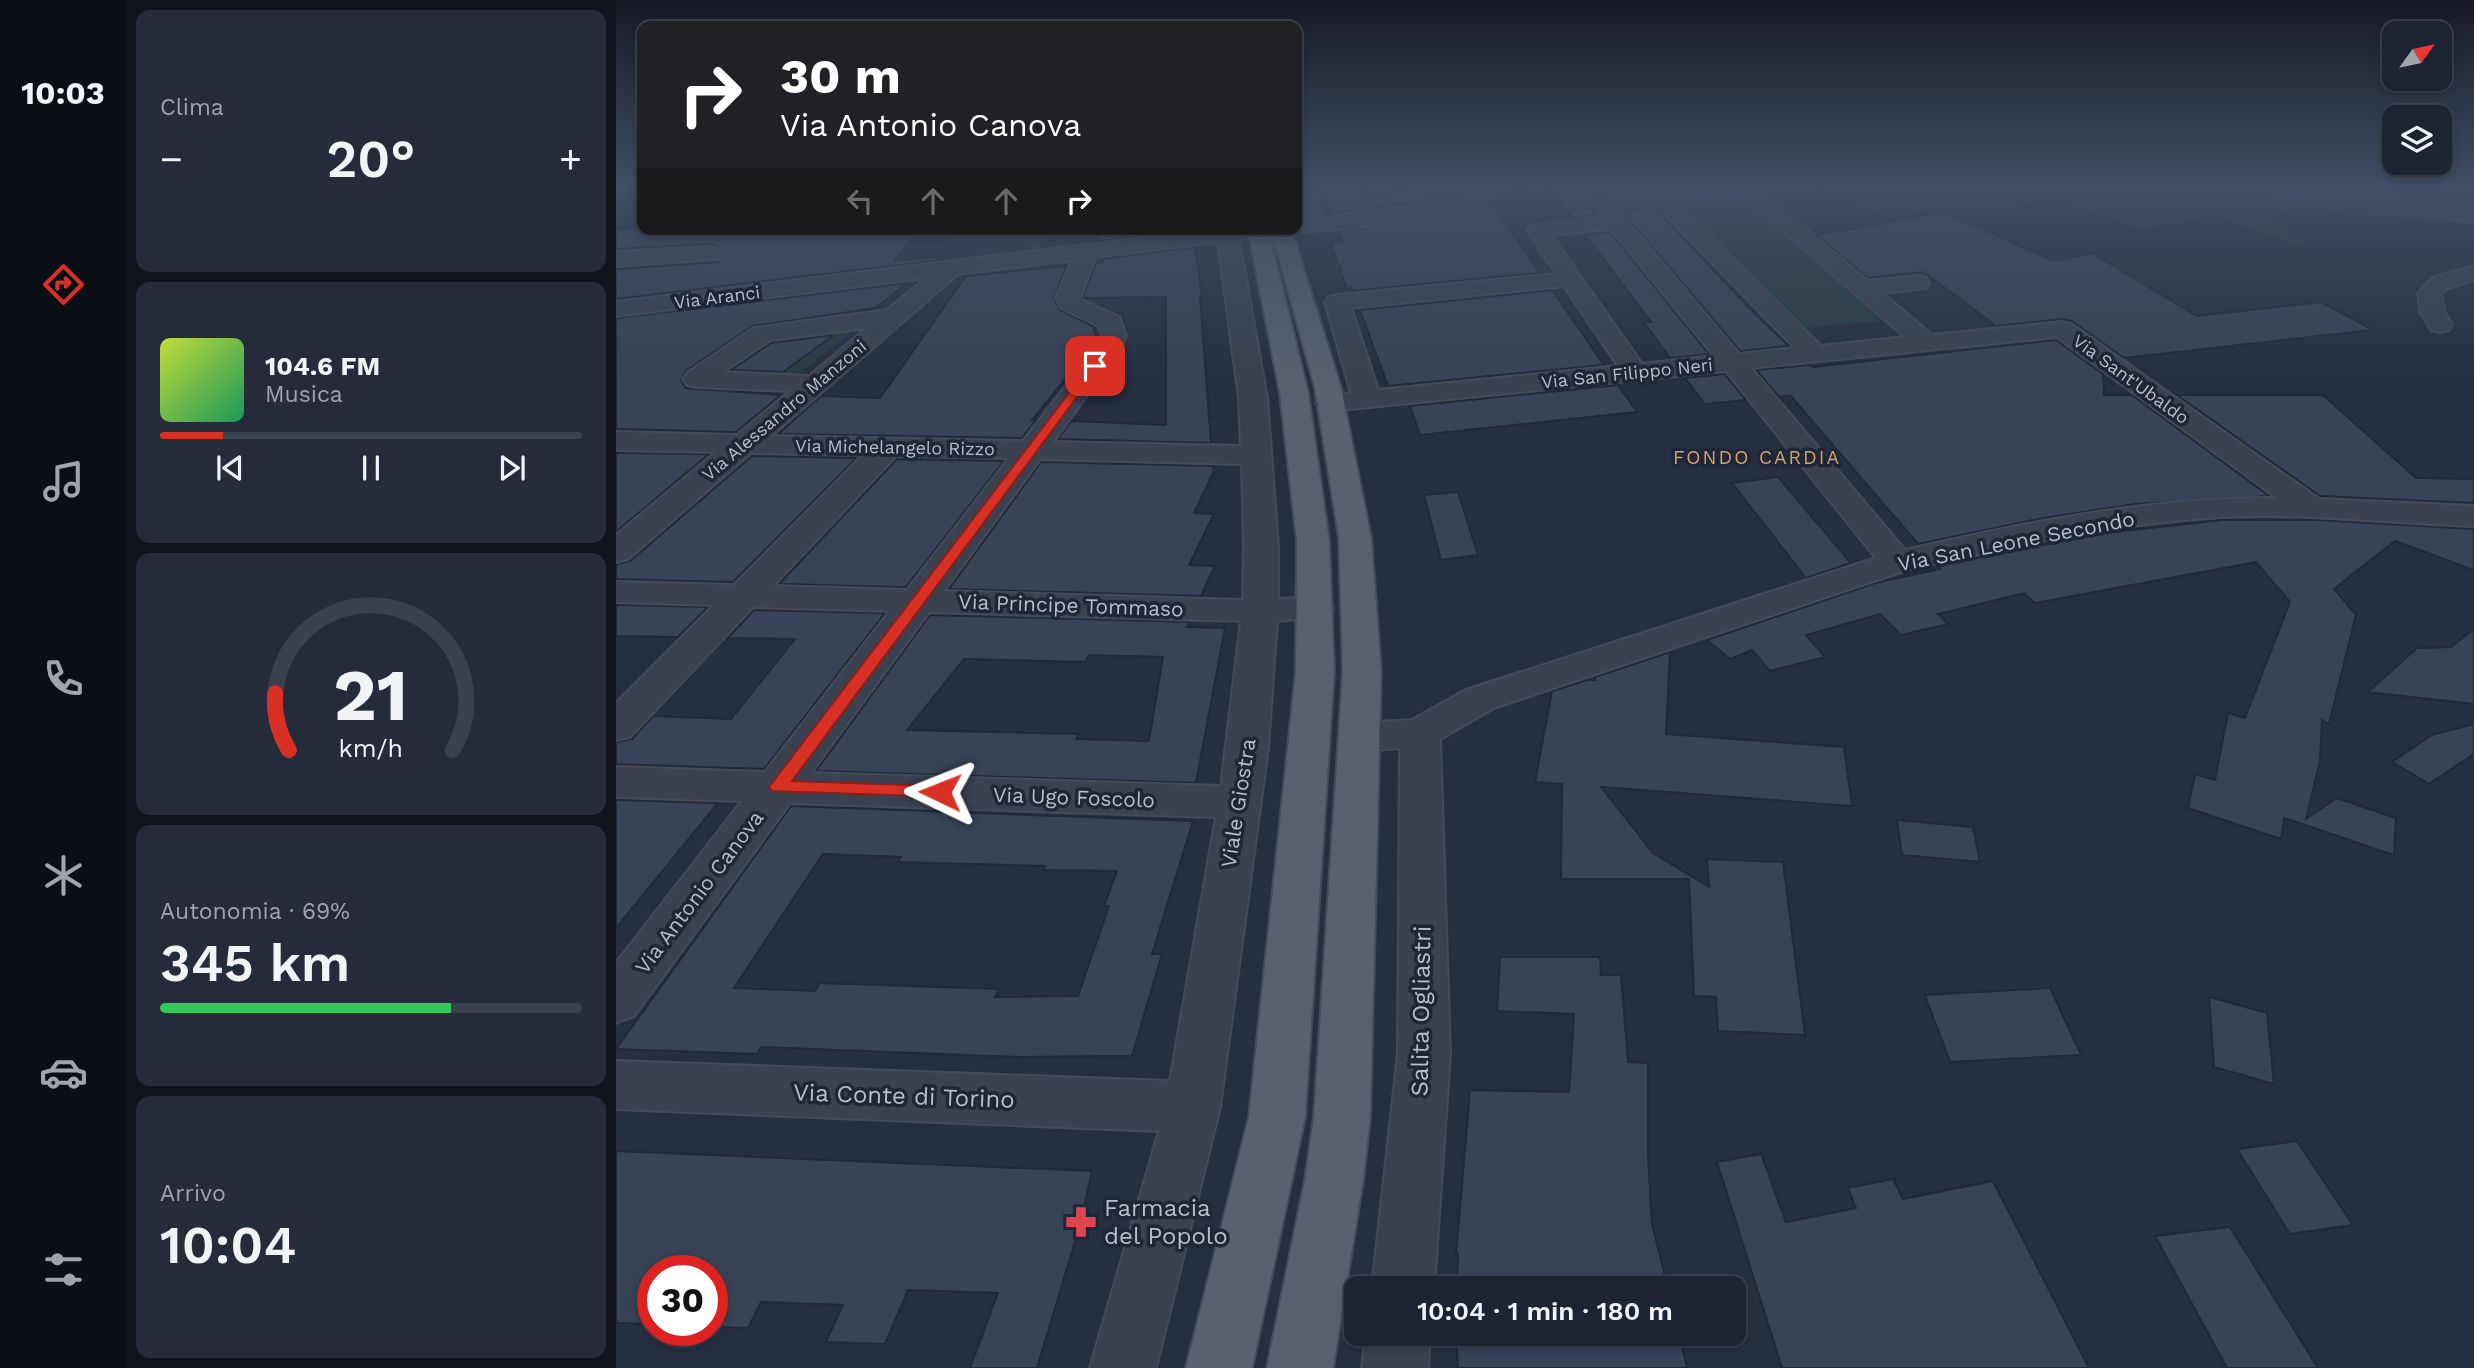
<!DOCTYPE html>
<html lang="it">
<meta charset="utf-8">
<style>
body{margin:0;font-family:"Work Sans",sans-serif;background:#252b39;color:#f1f3f6;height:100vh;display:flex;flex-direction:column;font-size:26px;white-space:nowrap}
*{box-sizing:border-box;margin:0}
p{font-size:23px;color:#a0a4ab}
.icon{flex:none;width:38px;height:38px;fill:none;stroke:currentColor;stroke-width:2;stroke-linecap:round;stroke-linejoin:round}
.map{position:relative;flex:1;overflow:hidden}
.drawer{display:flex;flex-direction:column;gap:10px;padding:10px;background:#0f131b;width:490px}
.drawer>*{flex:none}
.guide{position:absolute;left:21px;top:21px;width:665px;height:214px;border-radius:14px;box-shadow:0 4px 10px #0003,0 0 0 2px #3a404d;background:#202124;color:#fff;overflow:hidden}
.needle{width:46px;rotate:57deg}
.fabs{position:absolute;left:1766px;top:21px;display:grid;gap:14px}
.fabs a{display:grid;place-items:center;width:70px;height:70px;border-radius:14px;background:#1c2331;box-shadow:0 4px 10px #0003,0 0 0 2px #3a404d;font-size:35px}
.speed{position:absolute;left:21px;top:1255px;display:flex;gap:14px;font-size:35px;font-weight:700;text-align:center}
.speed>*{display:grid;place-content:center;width:91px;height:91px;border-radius:50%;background:#1c2331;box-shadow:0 4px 10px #0003,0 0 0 2px #3a404d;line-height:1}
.speed .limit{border:10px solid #d22;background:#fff;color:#111}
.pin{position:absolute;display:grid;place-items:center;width:60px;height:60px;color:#fff;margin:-30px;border-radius:14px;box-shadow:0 4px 10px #0006}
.me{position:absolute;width:77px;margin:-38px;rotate:272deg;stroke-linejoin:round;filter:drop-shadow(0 0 5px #0008)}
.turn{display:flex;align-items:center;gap:24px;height:147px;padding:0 28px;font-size:32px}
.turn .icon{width:91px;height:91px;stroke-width:2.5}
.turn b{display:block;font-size:49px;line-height:60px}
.lanes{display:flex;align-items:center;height:66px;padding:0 28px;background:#0003;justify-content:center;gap:35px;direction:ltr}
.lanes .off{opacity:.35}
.big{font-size:52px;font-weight:600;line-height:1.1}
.drawer .card{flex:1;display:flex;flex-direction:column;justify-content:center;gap:10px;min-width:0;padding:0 24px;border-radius:14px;background:#252b39}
.drawer .dial{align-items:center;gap:0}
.dial svg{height:182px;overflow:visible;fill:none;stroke:#3a404d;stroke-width:7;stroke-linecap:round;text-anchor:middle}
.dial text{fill:#f1f3f6;stroke:none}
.song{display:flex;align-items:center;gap:21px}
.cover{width:84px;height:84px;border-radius:10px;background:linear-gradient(135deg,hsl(70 70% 55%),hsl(150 70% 35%))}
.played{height:7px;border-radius:4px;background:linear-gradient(90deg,#d93025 15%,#3a404d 15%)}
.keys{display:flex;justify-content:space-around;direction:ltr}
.heat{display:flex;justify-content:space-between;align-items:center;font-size:38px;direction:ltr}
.charge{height:10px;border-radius:5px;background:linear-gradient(90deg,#34c759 69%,#3a404d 0)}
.trip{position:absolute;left:728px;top:1276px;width:402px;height:70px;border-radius:14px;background:#1c2331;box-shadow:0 4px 10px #0003,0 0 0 2px #3a404d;font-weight:600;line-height:70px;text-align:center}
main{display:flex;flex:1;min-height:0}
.dock{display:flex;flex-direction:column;width:126px;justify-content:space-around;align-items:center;background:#0b0e14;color:#a0a4ab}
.dock .icon{width:49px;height:49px}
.dock .current{color:#d93025}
.dock b{font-size:32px;color:#f1f3f6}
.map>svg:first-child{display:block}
.green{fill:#283d42}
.building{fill:#384357;stroke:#212838;stroke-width:2;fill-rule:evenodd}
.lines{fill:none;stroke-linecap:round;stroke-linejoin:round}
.minor-casing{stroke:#444a5a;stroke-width:4}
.major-casing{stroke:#444a5a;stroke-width:4}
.minor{fill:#3a4251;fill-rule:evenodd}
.major{fill:#586071;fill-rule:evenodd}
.route{fill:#d93025;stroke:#8d1f18;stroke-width:2}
.labels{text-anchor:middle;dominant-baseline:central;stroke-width:7;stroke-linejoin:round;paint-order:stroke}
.far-street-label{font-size:18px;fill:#b7bdcb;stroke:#1f2637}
.far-neighbourhood-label{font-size:19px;letter-spacing:2px;fill:#d6a267;stroke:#1f2637}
.street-label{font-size:21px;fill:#b7bdcb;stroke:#1f2637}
.near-street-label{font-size:24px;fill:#b7bdcb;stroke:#1f2637}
.near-poi-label{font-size:24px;fill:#b7bdcb;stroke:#1f2637;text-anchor:start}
</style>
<main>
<nav class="dock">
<b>10:03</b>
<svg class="icon current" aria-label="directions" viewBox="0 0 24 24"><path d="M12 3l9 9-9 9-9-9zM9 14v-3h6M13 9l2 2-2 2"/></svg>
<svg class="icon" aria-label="music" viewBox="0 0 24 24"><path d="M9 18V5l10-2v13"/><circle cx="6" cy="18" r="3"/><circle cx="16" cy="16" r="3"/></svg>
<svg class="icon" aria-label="phone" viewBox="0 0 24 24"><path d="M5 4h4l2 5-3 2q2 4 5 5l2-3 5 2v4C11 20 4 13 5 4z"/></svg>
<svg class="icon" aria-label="climate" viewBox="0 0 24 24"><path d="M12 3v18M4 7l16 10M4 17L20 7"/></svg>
<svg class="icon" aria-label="car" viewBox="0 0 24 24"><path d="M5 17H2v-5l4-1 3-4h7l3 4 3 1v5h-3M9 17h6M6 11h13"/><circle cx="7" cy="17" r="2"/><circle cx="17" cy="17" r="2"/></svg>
<svg class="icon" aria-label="filters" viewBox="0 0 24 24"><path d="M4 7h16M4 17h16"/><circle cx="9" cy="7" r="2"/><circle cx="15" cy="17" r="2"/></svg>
</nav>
<section class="drawer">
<div class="card"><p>Clima</p>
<div class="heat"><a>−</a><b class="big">20°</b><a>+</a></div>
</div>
<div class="card">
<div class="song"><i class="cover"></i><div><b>104.6 FM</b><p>Musica</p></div></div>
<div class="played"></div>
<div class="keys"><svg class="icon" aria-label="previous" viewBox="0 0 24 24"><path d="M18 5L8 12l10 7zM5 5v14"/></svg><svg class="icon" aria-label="pause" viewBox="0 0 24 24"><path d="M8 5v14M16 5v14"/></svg><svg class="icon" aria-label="next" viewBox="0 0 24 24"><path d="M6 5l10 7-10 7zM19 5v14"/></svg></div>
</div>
<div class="card dial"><svg viewBox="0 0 100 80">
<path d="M14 69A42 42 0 1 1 86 69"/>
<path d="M14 69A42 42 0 0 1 8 44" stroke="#d93025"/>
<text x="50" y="56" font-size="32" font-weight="700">21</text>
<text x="50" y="72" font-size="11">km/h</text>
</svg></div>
<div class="card"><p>Autonomia · 69%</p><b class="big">345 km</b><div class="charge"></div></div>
<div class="card"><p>Arrivo</p><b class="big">10:04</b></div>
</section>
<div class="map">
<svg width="1858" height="1368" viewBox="0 0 1858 1368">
<rect width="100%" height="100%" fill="#262f41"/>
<g class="green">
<path d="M1198,183h660v41l-127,-10 -28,-6 -36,3 -9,9v8l35,14 -9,4 -85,-30 -75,13 -78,-29 -71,8 -42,-2 -62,12z"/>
<path d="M1127,191l146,129 -88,8 -134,-130z"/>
<path d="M332,229h103l-12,20 -22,-7 -73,2 9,-11z"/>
<path d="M233,328l4,3 -52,41 -14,4 -51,-2 -4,-5 39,-30z"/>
</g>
<g class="building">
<path d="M851,183h10l3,4 -15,6 -23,5 -111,16 -13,-26 41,-4 6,12z"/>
<path d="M930,183h96l1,7 -49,7 -5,7 8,11 -24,3z"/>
<path d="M874,202l50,71 -187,18 -1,-3 -5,1 -16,-46 13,-1 -5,-11 108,-16z"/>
<path d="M1037,206l102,108 34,32 -49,5 -119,-141z"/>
<path d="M1327,212l111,49 38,-8 105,63 124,-14 52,28 -249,28 -52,-37 -10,-2 -66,7 -72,-54 -57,6 -50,-43z"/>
<path d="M0,229h304l-25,32 46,-5 -6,5 -319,38v-30l102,-7 5,-7 -3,-7 -10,-4 -94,5z"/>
<path d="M481,229h80l1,2 -79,10z"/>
<path d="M994,232l99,122 -39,4 -26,-36h7l-66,-88z"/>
<path d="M579,247l7,49h-2l11,147 -153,-4 13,-18 95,4v-128l-83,1 13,-35 7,-1v-3z"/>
<path d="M450,266l-12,33 6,11 33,16 4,14 -65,80h4l-14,18 -244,-4 43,-38 59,2 86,-122z"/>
<path d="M291,283l-31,25 -123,18 -67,45 -5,9 5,8 95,7 -45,37 -120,-3v-111z"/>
<path d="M936,290l52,75 -216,21 -28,-76z"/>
<path d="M218,335l-51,37 -52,-2 40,-27z"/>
<path d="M1440,340l47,34 1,21h28l137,101 -133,8 -93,14 -125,26 -128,-149 -11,2 -23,-27 54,-5 3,2z"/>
<path d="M1109,374l21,26 -41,4 -20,-26z"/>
<path d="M1002,385l19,27 -217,23 -10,-29z"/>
<path d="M1561,395h146l93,83 58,1v24l-154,-7z"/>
<path d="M0,453l93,1 -93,78z"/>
<path d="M136,456l105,2 -124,124 -117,-3v-15l14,-3z"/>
<path d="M281,459l107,2 -98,126 -127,-3z"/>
<path d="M425,462l172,4 1,5 -20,42 20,1 -25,51 26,1 -14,30 -252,-7z"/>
<path d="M1162,477l73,86 -45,15 -74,-95z"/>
<path d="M842,492l20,63 -37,5 -17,-65z"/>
<path d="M1607,520h94l157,9v41l-79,-29 -61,48 22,26 -27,109 -7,-4 -2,41 -14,58 31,-21 59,20 -2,37 -110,-37 -3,21 -93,-31 7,-34 20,6 13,-67 17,5 45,-116 -34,-40 -221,41 -11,-10 -86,21 10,10 -47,11 -21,-21 -74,21 19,22 -55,14 -18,-21 -22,9 -23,-19 168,-57 65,-14 -3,-3 167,-33z"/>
<path d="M0,605l92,2 -30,30 -62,-1z"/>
<path d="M138,610l131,3 -121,156 -148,-5v-22l16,-3 21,-23 78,3 64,-80 -67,-1z"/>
<path d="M314,615l259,7 -2,5 38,1 -29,155 -380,-12zM473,655l74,2 -14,84 -73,-2 3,-5 -172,-4 57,-71 121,3z"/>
<path d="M1858,629v75l-106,-12 49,-44 34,-1z"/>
<path d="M1054,652l-4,82 178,13 8,59 -251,-19 52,66 56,34 -2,-28 76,3 22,173 -87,-4 -2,-34 -22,-1 -5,-117h-128l1,-95 -27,-2 17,-91 35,-11h8v-3z"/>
<path d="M1858,724v30l-45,30 -37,-22 40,-27z"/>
<path d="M0,800l102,3 -102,125z"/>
<path d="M175,806l402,15 -41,133h10l-30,102 -114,1 -257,-10 -4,7 -141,-5zM207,854l78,3 -3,5 147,4 -2,4 74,1 -13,35h5l-31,90 -83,1 4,-8 -179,-6 -5,8 -81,-3z"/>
<path d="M1281,820l76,7 7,35 -78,-7z"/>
<path d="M884,957h100l1,18h20l7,87 20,1v94l4,67 16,64h-211l1,-34 -2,1 14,-165 99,2 5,-78 -77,-3z"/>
<path d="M1434,988l31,67 -131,7 -25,-67z"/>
<path d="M1593,997l58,16 7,71 -60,-17z"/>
<path d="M1681,1141l56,84 -63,9 -53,-85z"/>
<path d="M0,1151l476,20 -11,51 -44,146h-67l28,-75 -90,-3 -23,54 -59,-2 17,-37 -82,-3 -13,26 -36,-1v-57h-59v54l-37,-1z"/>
<path d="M1145,1154l25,68 70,-14 -8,-20 45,-9 10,20 90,-18 96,187h-307l-65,-206z"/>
<path d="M1614,1227l88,141h-91l-72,-132z"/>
<path d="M840,1334h223l8,34h-229z"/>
</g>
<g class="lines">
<defs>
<g id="minor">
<path d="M0,183h18l-11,10 -7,2z"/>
<path d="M681,183h15l13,35 117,-17 24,-5 27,-13h22c-27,35 -172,45 -218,50l-9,-4h9v-8l8,-1 -8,-25z"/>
<path d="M1615,183h51l192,28v12l-234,-34z"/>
<path d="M1089,184h48l114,97 51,-5 8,2 3,5 -3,5 -44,5 50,42 130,-13 9,2 248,175 155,7v20c-84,-3 -167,-13 -251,-9 -106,6 -212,29 -316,53l-413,138 -54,31 10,315 -16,234h-62l26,-234 2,-306 -41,3 -14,-4 -6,-10 6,-10 14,-4 53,-3 54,-30 410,-132 -150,-187 -396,40 -10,-2 -4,-6 4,-6 31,-4 -26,-91 4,-5 8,-2 219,-21 -29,-44 3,-4 72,-9 -10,-13 3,-4 7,-2zM1125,194l164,143 -84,9 -148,-146zM1038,203l141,145 -56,6 -123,-146zM995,229l103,127 -72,8 -91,-129zM948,286l54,80 -240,24 -27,-82zM1441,337l220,161c-126,-1 -250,24 -372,52l-154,-182z"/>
<path d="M601,229h69l-3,4 -44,7 28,158 11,148v53l37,-2 13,3 5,8 -5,8 -51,5 -9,127 -48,359 -64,261h-66l69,-237 -543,-22v-48l554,20 46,-264 -426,-14 -156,213 -18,7v-60l126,-162 -126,-4v-30l149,5 125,-161 -137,-4 -123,130 -14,3v-37l98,-98 -98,-3v-20l118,3 129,-130 -112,-2 -123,106 -12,3v-27l100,-83 -100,-2v-18l121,3 53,-44 -94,-4 -9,-2 -4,-6 4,-6 67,-45 133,-18 39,-32 -310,38v-14zM602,242l21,156 2,48 -188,-4 66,-91 7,-15 -7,-19 -39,-18 15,-42zM456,260l-16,38 5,10 38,18 3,10 -4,9 -75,96 -252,-5 187,-162zM251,328l-58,48 -86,-4 47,-32zM280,456l113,2 -102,132 -134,-4zM424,459l202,5 2,82 -1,54 -299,-9zM313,612l312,9 -20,165 -410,-13z"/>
<path d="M94,247l8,2 3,5 -3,5 -102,7v-14z"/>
<path d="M1858,266v14l-26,8 -7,5 3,18 8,14 -3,5 -9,2 -9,-2 -11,-19 -2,-18 14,-15z"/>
<path d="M750,1334h64l-2,34h-66z"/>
</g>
<g id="major">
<path d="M632,229h20l40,164 21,148 5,130 -29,446 -53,251h-66l63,-251 47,-446 1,-130 -17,-148z"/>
<path d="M657,229h18l1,3 49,156 30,150 10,133 -11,446 -7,63 -30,188h-66l38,-188 9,-63 29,-446 -4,-133 -24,-150 -43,-156z"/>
</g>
</defs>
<use href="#minor" class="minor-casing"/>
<use href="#major" class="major-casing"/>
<use href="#minor" class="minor"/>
<use href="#major" class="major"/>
</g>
<linearGradient id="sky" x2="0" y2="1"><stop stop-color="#151a24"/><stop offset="0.49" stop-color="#414d65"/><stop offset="1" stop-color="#414d65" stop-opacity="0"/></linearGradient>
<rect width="1858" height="375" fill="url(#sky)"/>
<path class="route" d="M475,364l9,2 -308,415 148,5 7,2 2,4 -2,5 -175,-6 -3,-4 3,-4z"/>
<defs>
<symbol id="pharmacy-bare" viewBox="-9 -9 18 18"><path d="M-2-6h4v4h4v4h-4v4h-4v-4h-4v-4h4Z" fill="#e0444e" stroke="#1f2637" stroke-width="2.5" paint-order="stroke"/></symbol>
</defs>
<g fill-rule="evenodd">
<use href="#pharmacy-bare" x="443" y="1200" width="44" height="44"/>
</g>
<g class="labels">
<g class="far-street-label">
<text transform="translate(101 297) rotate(-7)">Via Aranci</text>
<text transform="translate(1011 373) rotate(-6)">Via San Filippo Neri</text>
<text transform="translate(1515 379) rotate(36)">Via Sant'Ubaldo</text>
<text transform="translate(168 410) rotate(-40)">Via Alessandro Manzoni</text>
<text transform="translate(279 447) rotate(1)">Via Michelangelo Rizzo</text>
</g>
<g class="far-neighbourhood-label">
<text x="1141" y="457">FONDO CARDIA</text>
</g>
<g class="street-label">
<text transform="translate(1400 541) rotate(-11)">Via San Leone Secondo</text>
<text transform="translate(455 605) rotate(2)">Via Principe Tommaso</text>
<text transform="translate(458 797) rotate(2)">Via Ugo Foscolo</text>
<text transform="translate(622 803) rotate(-81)">Viale Giostra</text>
<text transform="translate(83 892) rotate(-53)">Via Antonio Canova</text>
</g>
<g class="near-street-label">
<text transform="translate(805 1011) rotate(-89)">Salita Ogliastri</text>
<text transform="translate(288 1096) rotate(2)">Via Conte di Torino</text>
</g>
<g class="near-poi-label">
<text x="488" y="1208">Farmacia<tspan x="488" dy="28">del Popolo</tspan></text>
</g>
</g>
</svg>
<div class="fabs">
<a><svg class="needle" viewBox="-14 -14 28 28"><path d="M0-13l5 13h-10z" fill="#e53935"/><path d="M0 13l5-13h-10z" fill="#a0a4ab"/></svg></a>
<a><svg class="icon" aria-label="layers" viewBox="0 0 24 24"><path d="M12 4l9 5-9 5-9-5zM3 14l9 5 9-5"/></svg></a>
</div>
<div class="speed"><div class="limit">30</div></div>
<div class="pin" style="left:479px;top:366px;background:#d93025"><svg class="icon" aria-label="arrive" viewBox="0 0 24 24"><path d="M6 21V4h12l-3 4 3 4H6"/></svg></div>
<svg class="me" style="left:324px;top:792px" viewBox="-20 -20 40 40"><path d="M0-17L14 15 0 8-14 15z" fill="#d93025" stroke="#fff" stroke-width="4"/></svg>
<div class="trip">10:04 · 1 min · 180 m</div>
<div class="guide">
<div class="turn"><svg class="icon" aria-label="right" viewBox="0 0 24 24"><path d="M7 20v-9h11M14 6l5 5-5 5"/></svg><div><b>30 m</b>Via Antonio Canova</div></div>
<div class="lanes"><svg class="icon off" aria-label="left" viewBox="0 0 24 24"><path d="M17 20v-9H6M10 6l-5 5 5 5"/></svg><svg class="icon off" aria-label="ahead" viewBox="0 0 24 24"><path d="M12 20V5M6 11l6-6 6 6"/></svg><svg class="icon off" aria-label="ahead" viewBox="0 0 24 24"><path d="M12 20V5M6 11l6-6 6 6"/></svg><svg class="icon" aria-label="right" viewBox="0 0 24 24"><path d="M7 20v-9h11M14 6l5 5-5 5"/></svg></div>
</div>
</div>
</main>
